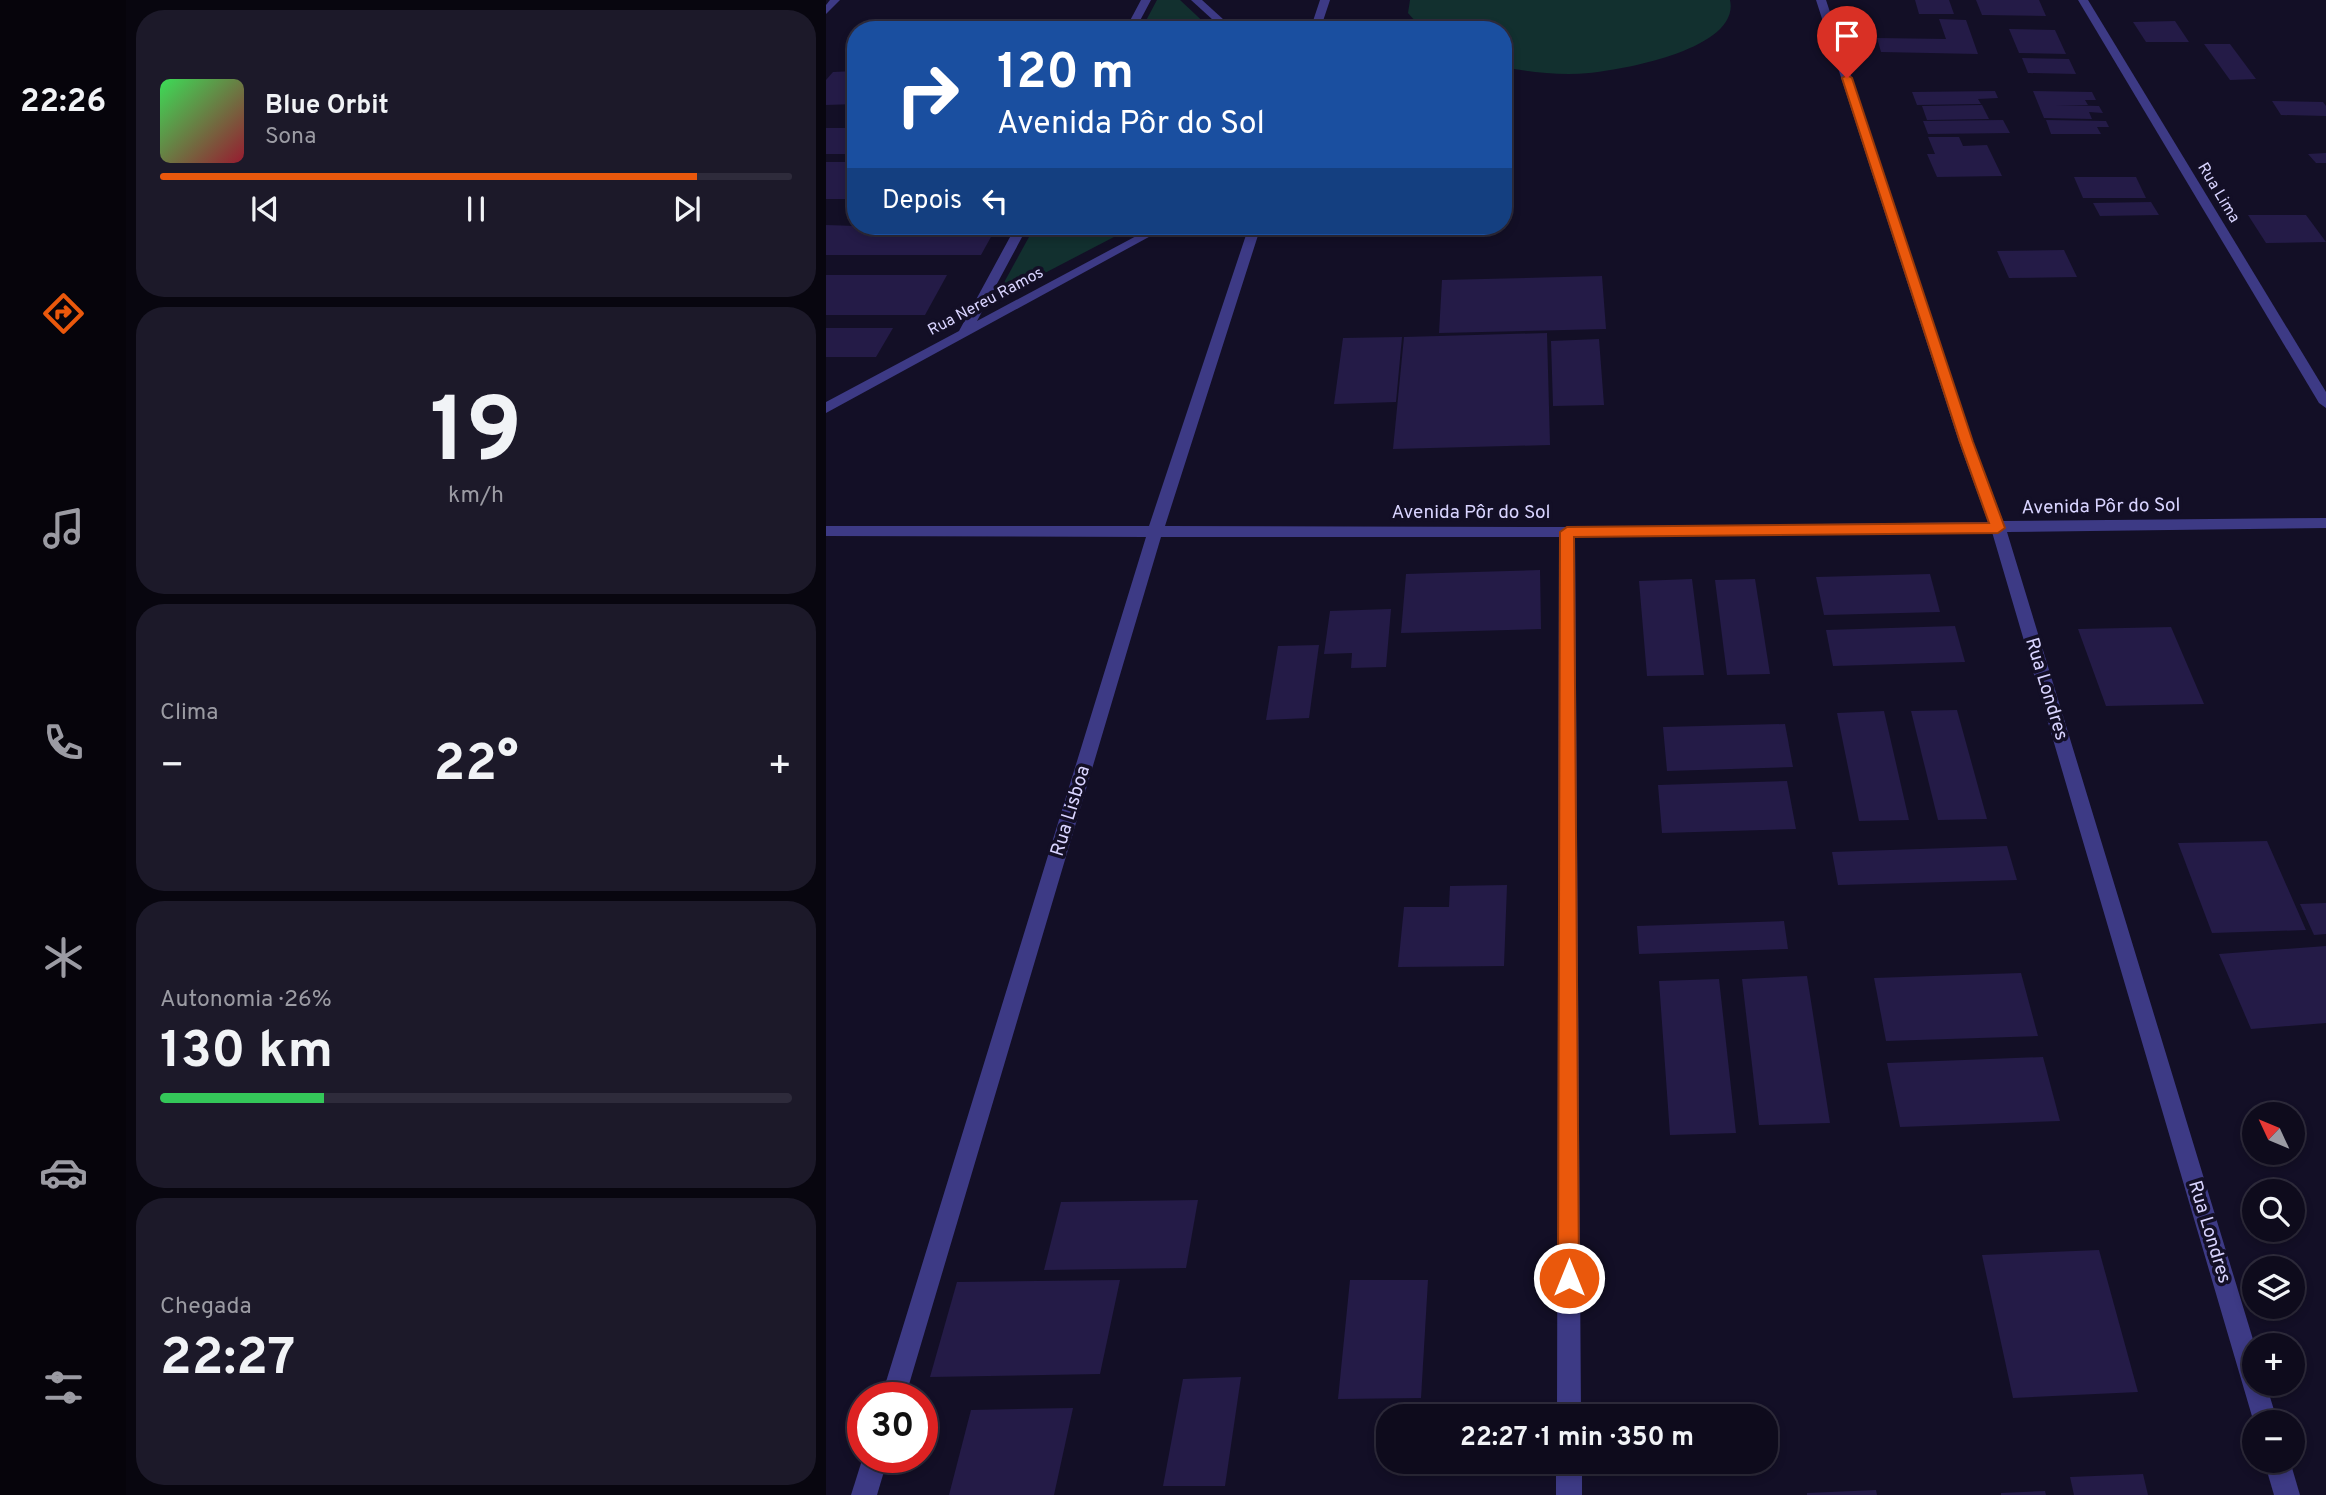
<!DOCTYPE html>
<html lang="pt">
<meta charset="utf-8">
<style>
body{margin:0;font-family:Overpass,sans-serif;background:#1c1929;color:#f1f3f6;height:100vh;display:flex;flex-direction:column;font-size:26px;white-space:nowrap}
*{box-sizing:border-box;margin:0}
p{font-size:23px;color:#9b9ba3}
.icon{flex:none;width:38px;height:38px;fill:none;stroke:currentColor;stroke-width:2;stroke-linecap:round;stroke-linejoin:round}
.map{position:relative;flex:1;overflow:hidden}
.panel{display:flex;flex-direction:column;gap:10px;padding:10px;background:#08060f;width:700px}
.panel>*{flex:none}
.top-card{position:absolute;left:21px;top:21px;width:665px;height:214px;border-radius:28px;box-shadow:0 4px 10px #0003,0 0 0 2px #2e2b3b;background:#1a4fa0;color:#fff;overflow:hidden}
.needle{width:46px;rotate:314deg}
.controls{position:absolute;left:1416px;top:1102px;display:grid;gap:14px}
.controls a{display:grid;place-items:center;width:63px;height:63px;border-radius:50%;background:#0e0b1c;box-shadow:0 4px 10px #0003,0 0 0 2px #2e2b3b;font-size:35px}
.speed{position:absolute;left:21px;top:1382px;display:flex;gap:14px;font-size:35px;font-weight:700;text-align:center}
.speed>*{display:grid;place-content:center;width:91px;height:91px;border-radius:50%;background:#0e0b1c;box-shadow:0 4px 10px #0003,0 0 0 2px #2e2b3b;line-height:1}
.speed .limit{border:10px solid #d22;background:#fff;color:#111}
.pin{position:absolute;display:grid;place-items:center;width:60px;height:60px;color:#fff;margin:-72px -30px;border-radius:50% 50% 50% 0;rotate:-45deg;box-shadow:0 0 7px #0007}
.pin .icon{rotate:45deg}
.me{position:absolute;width:77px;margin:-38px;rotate:0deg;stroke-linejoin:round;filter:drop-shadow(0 0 5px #0008)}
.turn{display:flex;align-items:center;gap:24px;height:147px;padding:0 35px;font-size:32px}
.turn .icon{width:91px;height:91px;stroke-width:2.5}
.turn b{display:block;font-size:49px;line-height:60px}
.then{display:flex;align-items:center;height:66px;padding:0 35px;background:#0003;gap:14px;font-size:26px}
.big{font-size:52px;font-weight:700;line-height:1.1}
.panel .tile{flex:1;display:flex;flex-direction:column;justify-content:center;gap:10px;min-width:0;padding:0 24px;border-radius:28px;background:#1c1929}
.panel .dial{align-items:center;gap:0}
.dial b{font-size:91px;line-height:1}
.song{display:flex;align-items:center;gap:21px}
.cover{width:84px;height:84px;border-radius:10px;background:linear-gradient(135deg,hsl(130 70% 55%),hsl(350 70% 35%))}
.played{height:7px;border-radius:4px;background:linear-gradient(90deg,#ea580c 85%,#2e2b3b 85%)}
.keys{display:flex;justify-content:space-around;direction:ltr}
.heat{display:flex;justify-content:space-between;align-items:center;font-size:38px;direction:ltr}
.charge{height:10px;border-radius:5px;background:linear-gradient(90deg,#34c759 26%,#2e2b3b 0)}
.trip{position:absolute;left:550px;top:1404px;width:402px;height:70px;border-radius:28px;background:#0e0b1c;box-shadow:0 4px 10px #0003,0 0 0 2px #2e2b3b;font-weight:700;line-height:70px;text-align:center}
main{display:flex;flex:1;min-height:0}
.dock{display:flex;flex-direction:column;width:126px;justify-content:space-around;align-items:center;background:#06040b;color:#9b9ba3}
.dock .icon{width:49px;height:49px}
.dock .current{color:#ea580c}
.dock b{font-size:32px;color:#f1f3f6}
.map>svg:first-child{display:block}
.green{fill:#12302f}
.building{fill:#241b47}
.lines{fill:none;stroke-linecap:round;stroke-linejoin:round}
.minor{fill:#3d3a85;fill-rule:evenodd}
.route{fill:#ea580c;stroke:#983908;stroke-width:2}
.labels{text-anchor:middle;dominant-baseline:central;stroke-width:7;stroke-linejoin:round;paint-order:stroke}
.far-street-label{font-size:16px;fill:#d9d4ff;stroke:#130f26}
.street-label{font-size:19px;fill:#d9d4ff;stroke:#130f26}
</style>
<main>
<nav class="dock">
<b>22:26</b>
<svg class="icon current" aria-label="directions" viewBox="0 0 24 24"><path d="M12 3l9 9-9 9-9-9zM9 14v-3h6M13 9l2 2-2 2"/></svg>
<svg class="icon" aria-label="music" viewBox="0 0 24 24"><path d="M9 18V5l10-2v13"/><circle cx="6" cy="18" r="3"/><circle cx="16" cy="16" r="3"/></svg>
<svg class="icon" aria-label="phone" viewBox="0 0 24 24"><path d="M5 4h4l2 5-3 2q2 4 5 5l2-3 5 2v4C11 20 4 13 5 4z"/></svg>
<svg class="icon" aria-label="climate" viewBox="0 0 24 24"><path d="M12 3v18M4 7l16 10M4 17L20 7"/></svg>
<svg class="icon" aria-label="car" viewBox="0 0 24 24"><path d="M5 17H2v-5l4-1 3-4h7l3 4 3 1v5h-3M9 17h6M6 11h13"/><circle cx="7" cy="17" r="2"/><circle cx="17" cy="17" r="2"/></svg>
<svg class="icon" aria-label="filters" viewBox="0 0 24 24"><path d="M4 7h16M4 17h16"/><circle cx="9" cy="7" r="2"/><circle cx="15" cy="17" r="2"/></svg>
</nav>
<section class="panel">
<div class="tile">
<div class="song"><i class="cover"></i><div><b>Blue Orbit</b><p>Sona</p></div></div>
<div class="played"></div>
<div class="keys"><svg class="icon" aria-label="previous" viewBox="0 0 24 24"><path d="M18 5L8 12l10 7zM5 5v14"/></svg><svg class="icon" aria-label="pause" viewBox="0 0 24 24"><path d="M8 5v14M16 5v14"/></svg><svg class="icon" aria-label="next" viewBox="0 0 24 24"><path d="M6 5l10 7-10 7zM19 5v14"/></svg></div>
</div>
<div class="tile dial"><b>19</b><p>km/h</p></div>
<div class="tile"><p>Clima</p>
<div class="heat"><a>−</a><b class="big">22°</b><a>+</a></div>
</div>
<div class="tile"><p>Autonomia · 26%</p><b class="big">130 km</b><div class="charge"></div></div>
<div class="tile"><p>Chegada</p><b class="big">22:27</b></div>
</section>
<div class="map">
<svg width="1500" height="1495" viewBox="0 0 1500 1495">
<rect width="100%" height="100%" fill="#130f26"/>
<g class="green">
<path d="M331,0h23l32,30h-71z"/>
<path d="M584,0h320c11,49 -108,70 -141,73 -28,3 -58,-1 -86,-6v-37h-80l-15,-17z"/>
<path d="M209,226h100l-140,73z"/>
</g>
<g class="building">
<path d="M1089,0h34l5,14h-35z"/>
<path d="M1150,0h63l7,16 -64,-1z"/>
<path d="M1113,19l27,1 12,34 -97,-2 -4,-14 69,1z"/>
<path d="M1349,21l14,21h-43l-13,-20z"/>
<path d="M1183,29l46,1 11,24 -47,-1z"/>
<path d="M1378,44h26l26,35 -26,1z"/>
<path d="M1196,58l47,1 7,15 -48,-1z"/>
<path d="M30,71v33l-30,1v-25l7,-8z"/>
<path d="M1169,91l3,7 -20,1 3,5 -64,1 -5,-13z"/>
<path d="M1207,91l59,1 4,8h-11l3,5h-32l43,1 4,7 -14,-1 3,7 -48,-1z"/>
<path d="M1446,101l51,1 3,4v10l-45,-1z"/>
<path d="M1156,105l7,14 -62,1 -5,-14z"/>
<path d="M1177,120l7,13 -82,1 -5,-13z"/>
<path d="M1220,120l60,1 3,6h-12l4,7h-50z"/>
<rect x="0" y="128" width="30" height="26"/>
<path d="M1102,137h31l4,9 24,-1 15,31 -65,1 -10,-23h8z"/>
<path d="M1500,153v10h-10l-8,-9z"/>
<path d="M0,162h30v31l-7,6h-23z"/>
<path d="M1248,177h62l10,21h-63z"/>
<path d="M1325,202l8,13 -59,1 -7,-13z"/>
<path d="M1422,215h58l20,27 -60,1z"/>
<path d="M0,225l30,1h141l-16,29h-155z"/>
<path d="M1238,250l13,27 -68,1 -12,-27z"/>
<path d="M0,275h121l-22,40h-99z"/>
<path d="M776,276l4,53 -167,4 3,-53z"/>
<path d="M0,328h67l-17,29h-50z"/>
<path d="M721,333l3,112 -157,4 11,-112z"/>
<path d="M576,337l-6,65 -62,2 9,-66z"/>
<path d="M773,339l5,66 -51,1 -2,-65z"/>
<path d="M714,570l1,59 -140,4 5,-59z"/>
<path d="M1104,574l10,38 -116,3 -8,-38z"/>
<path d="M866,579l12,96 -57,1 -8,-95z"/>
<path d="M929,579l15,95 -43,1 -12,-95z"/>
<path d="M565,609l-5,58 -35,1 1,-15 -28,1 6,-43z"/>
<path d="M1129,626l10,36 -132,4 -7,-36z"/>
<path d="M1345,627l33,77 -98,2 -28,-77z"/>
<path d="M493,645l-10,73 -43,2 12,-74z"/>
<path d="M1131,710l30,109 -49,1 -27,-109z"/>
<path d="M1058,711l25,109 -50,1 -22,-108z"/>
<path d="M959,724l8,43 -126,4 -4,-44z"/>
<path d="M961,781l9,48 -134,4 -4,-48z"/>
<path d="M1441,841l39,89 -94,3 -34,-90z"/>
<path d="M1181,846l10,34 -179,5 -6,-33z"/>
<path d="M681,885l-3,81 -106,1 6,-60h45l1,-21z"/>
<path d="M1500,903v31l-12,1 -14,-31z"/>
<path d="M958,921l4,28 -149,5 -2,-28z"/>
<path d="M1500,946v77l-75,6 -32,-75z"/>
<path d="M1195,973l17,63 -152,5 -12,-63z"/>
<path d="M981,976l23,147 -71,2 -17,-146z"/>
<path d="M893,979l17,154 -66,2 -11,-154z"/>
<path d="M1217,1057l17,64 -160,6 -13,-64z"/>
<path d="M372,1200l-12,68 -142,2 17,-68z"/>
<path d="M1273,1250l39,142 -125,6 -31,-143z"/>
<path d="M294,1280l-20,94 -170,3 27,-95z"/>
<path d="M524,1280h78l-7,118 -83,1z"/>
<path d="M415,1377l-16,109h-62l20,-107z"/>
<path d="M247,1408l-19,87h-105l22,-85z"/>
<path d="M1317,1474l5,21h-74l-4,-18z"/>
<path d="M1050,1490l1,5h-70v-2z"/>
<path d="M1219,1491l1,4h-45v-2z"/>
</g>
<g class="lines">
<g class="minor">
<path d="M4,0h10l-14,14v-9z"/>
<path d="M315,0h10l-16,30h-10z"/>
<path d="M365,0h11l33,30h-11z"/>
<path d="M494,0h10l-10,30h-10z"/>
<path d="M990,0h10l147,442 30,79 323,-3v10l-319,4 248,814 -1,38h12l12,39h-24l-262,-891 -417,5 6,879h-24l2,-879h-398l-256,861h-24l265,-861 -320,-1v-10h323l100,-300h12l-96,300 402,1 421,-5 -29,-80z"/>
<path d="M1252,0h10l238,392v16l-7,-5z"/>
<path d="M190,226h12l-51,95 178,-95h14l-343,187v-11l133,-71z"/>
<path d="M37,1457l25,1 -11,37h-26z"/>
<rect x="730" y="1461" width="26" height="34"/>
<path d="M1438,1461h26l10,34h-26z"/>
</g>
</g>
<path class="route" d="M1021,75l5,3 121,364 32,86 -7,5 -424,4 5,741 -3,7 -7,3 -8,-3 -3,-7 2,-746 7,-5 422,-4 -29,-81 -118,-364z"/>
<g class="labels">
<g class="far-street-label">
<text transform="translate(1392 193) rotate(59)">Rua Lima</text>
<text transform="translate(160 302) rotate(-28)">Rua Nereu Ramos</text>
</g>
<g class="street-label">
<text transform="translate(1275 507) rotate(-1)">Avenida Pôr do Sol</text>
<text x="645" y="513">Avenida Pôr do Sol</text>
<text transform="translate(1220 689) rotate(73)">Rua Londres</text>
<text transform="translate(245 811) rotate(-73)">Rua Lisboa</text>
<text transform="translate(1383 1232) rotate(73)">Rua Londres</text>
</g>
</g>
</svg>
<div class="controls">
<a><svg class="needle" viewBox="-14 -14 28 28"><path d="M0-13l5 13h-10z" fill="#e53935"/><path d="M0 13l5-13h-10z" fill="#9b9ba3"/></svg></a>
<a><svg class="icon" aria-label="search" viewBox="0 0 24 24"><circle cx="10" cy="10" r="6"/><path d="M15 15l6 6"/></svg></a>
<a><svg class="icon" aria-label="layers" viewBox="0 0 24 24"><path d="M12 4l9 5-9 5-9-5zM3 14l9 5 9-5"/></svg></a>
<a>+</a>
<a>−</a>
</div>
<div class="speed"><div class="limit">30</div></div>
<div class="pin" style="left:1021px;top:78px;background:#d93025"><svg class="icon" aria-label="arrive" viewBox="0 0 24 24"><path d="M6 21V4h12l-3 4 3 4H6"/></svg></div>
<svg class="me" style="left:743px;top:1278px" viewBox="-20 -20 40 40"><circle r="17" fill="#ea580c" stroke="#fff" stroke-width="3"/><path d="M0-11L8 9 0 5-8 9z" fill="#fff"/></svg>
<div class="trip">22:27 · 1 min · 350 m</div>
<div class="top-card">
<div class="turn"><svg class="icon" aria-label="right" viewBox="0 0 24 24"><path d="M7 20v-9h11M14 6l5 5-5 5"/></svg><div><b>120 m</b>Avenida Pôr do Sol</div></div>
<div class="then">Depois<svg class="icon" aria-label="left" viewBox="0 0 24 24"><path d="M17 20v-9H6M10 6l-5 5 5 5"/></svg></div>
</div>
</div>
</main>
